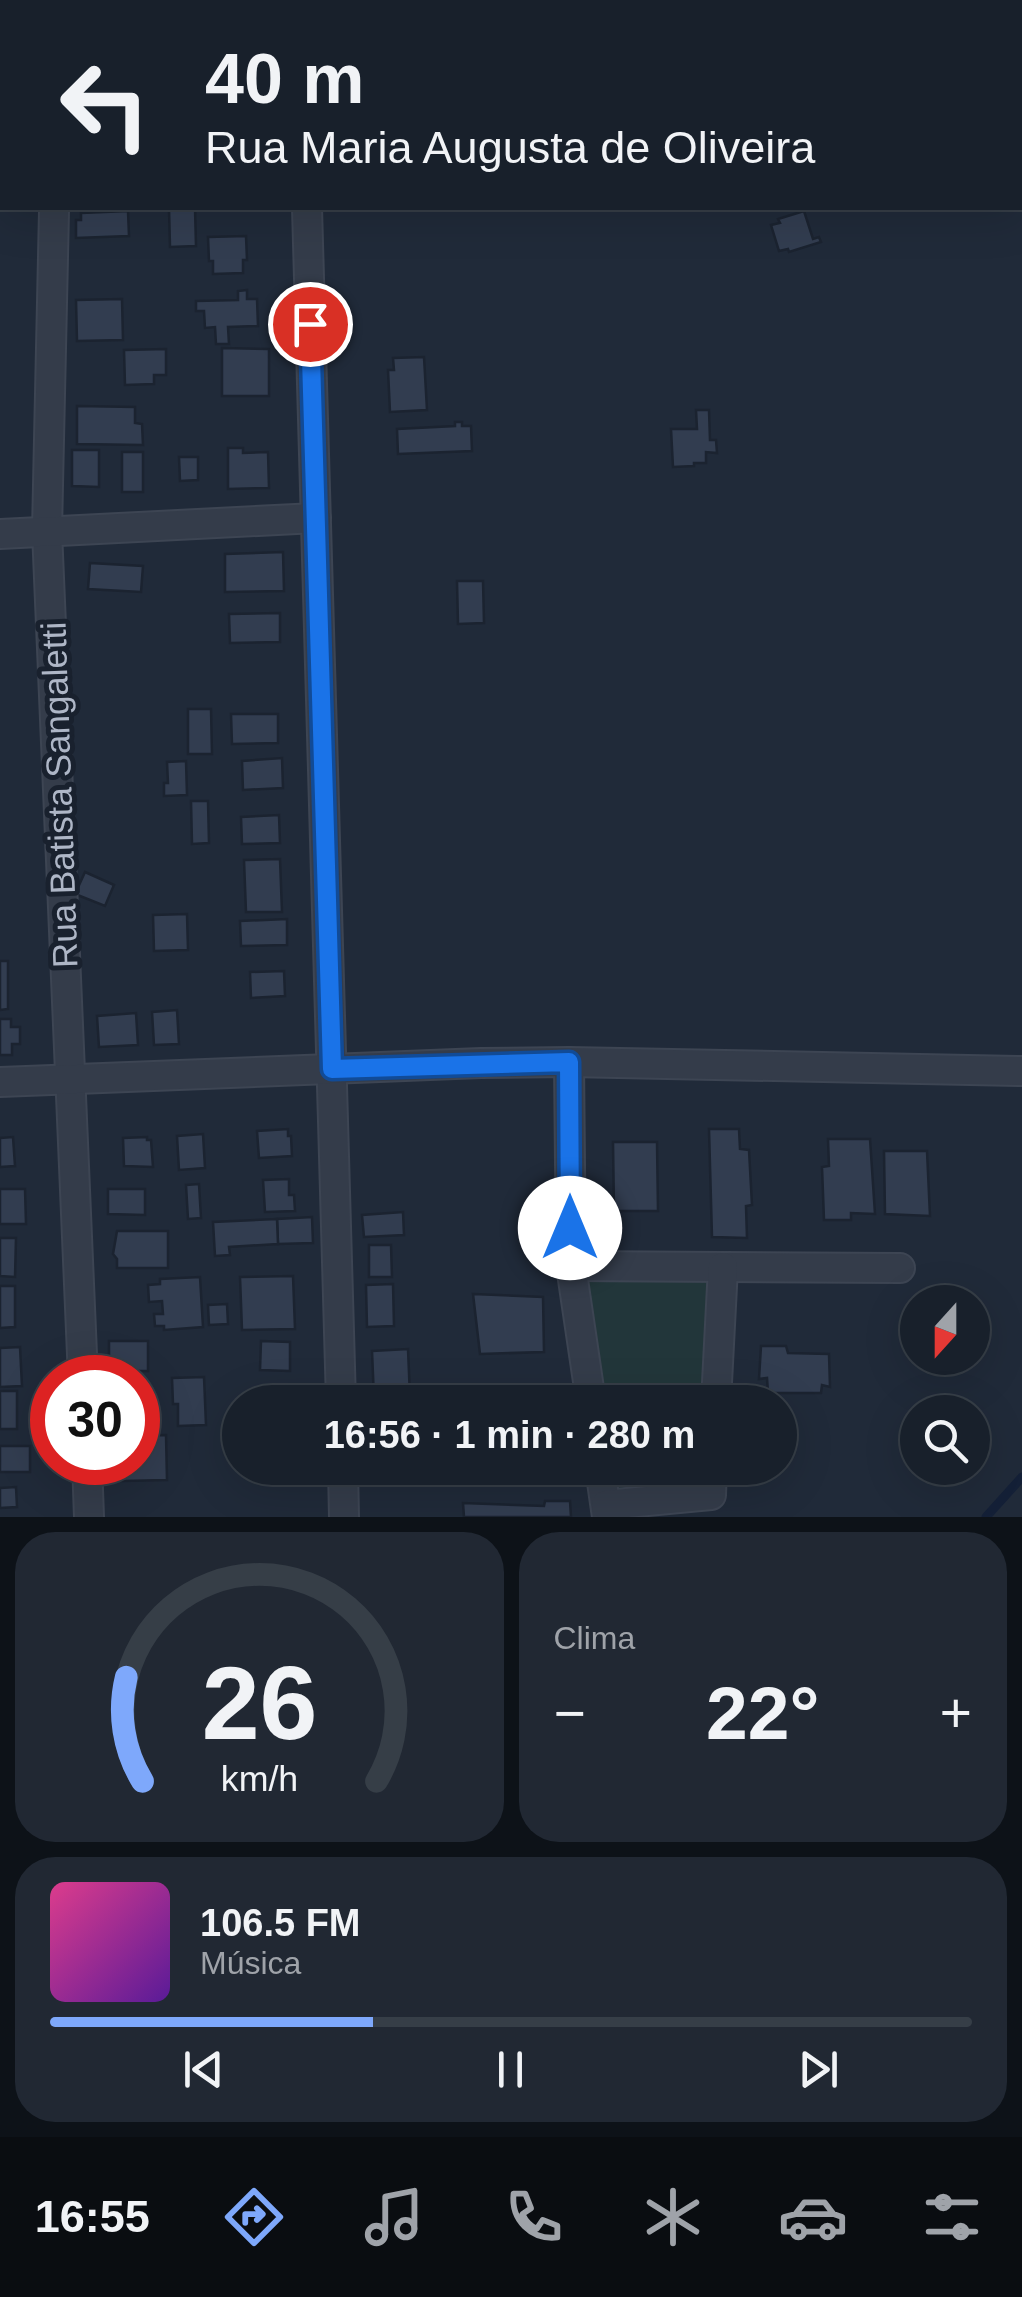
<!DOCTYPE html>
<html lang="pt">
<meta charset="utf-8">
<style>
body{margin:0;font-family:Helvetica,sans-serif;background:#212833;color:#f1f3f6;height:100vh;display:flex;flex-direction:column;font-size:38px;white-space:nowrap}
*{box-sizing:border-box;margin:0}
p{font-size:32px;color:#9fa3a9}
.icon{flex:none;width:55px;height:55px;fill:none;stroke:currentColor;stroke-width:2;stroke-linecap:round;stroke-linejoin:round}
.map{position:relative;height:1517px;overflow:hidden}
.side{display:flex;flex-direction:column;gap:15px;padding:15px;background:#0d1218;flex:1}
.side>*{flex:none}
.guide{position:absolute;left:0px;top:0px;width:1022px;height:210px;box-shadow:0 10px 40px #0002,0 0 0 2px #363e47;background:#18202b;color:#f1f3f6;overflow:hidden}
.needle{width:65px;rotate:201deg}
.buttons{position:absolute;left:900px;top:1285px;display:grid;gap:20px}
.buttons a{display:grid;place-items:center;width:90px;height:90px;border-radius:50%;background:#18202b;box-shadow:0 10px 40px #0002,0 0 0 2px #363e47;font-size:50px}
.speed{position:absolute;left:30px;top:1355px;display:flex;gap:20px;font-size:50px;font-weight:700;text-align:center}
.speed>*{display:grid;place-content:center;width:130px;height:130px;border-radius:50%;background:#18202b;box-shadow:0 10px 40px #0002,0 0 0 2px #363e47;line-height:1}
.speed .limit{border:15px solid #d22;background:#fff;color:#111}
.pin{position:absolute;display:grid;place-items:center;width:85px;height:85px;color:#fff;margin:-42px;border:5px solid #fff;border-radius:50%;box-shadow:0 2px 10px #0007}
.me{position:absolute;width:110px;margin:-55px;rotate:0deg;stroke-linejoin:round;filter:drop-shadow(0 0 8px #0008)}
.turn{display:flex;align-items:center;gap:35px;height:210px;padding:0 40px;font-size:45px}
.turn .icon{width:130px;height:130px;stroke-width:2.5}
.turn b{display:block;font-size:70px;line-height:85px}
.big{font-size:75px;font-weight:700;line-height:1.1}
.side .card{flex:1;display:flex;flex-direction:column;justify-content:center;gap:15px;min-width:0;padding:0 35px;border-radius:40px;background:#212833}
.side .dial{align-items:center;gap:0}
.dial svg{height:260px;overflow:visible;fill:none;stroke:#363e47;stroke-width:7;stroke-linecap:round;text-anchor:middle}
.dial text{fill:#f1f3f6;stroke:none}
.song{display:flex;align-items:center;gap:30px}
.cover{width:120px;height:120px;border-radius:15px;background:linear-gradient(135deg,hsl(330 70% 55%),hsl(270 70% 35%))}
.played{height:10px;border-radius:5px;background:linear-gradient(90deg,#7ea8fb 35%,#363e47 35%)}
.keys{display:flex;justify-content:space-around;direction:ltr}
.heat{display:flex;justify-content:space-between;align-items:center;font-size:55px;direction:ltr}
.side .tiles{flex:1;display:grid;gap:15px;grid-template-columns:1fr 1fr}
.card:last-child{grid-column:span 2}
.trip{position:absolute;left:222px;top:1385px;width:575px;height:100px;border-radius:50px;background:#18202b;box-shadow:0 10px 40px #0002,0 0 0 2px #363e47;font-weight:700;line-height:100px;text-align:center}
.menu{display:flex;height:160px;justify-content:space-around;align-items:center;background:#0a0d11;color:#9fa3a9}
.menu .icon{width:70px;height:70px}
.menu .on{color:#7ea8fb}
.menu b{font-size:45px;color:#f1f3f6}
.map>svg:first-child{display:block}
.green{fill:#22363a}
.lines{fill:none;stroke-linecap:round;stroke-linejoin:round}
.stream{stroke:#142037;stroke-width:9}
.building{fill:#323d50;stroke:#1b2330;stroke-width:2.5}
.minor-casing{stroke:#3d4553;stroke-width:32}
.minor{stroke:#343c4a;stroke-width:28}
.route-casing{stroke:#114b97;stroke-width:25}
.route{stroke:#1a73e8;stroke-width:18}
.labels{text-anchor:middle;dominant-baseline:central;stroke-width:10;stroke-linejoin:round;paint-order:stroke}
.street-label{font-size:35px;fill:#aeb6c6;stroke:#19212e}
</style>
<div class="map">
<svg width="1022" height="1517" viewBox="0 0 1022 1517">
<rect width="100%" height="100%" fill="#202a39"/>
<g class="green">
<path d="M571,1266l152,1 -7,135h-125z"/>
<path d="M600,1468h112l-1,27 -105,10z"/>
</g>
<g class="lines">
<path class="stream" d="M986,1517l36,-40"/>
</g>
<g class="building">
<path d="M169,208h26l1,38 -26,1z"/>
<path d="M128,211l1,25 -53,2v-18h5v-7z"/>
<path d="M804,211l9,28 6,-2 2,5 -32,10 -1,-3 -9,2 -8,-26 9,-2 -2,-4z"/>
<path d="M246,236l1,24h-4v13l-30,1v-13h-4l-1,-24z"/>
<path d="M247,290v9h10l1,27 -30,1 1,17h-13l-1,-17 -10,1 -1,-17h-8v-10l42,-1v-9z"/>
<path d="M122,299l1,41 -46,1 -1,-41z"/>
<path d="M222,348l47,1v47h-47z"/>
<path d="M166,349v26h-12v9l-29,1 -1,-35z"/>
<path d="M424,357l3,53 -37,2 -2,-42h6l-1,-12z"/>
<path d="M77,406l58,1v16l7,1 1,21 -66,-1z"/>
<path d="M696,410h13l1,30h6l1,13 -11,-1v11h-12v3l-21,1 -2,-38h26z"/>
<path d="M455,422h7v4h9l1,25 -74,3 -1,-25 58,-3z"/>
<path d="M228,448h15v5l25,-1 1,36 -41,1z"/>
<path d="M72,450h27v37l-27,-1z"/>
<rect x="122" y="452" width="21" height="40"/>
<path d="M179,457h19v23l-18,1z"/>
<path d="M283,552l1,39 -59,1v-38z"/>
<path d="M90,563l53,3 -2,26 -53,-3z"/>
<path d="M457,581h26l1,42 -26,1z"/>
<path d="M280,613v29l-50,1 -1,-29z"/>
<path d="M188,709h23l1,45h-24z"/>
<path d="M231,714h47v29l-46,1z"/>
<path d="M282,758l1,30 -40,2 -1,-29z"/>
<path d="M186,761l1,34 -23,1v-13h4l-1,-21z"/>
<path d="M191,801h17l1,42 -17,1z"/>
<path d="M279,815l1,28 -38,1 -1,-27z"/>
<path d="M280,859l2,53h-36l-2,-52z"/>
<path d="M85,872l29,13 -9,21 -30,-12z"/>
<path d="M187,914l1,36 -34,1 -1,-36z"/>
<path d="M287,919v26l-46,1 -1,-25z"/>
<path d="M0,961h8v48l-8,1z"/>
<path d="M284,971l1,25 -34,2 -1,-26z"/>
<path d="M177,1010l2,34 -25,1 -2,-33z"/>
<path d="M136,1013l2,32 -39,2 -2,-31z"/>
<path d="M0,1019h11v8h9v17h-8v11h-12z"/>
<path d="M288,1129v7h3l1,20 -33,2 -2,-27z"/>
<path d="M709,1129h30l1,20 9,1 3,55 -6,1 1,32 -35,-1z"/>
<path d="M203,1134l2,34 -26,2 -2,-34z"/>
<path d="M13,1137l2,29 -15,1v-29z"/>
<path d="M147,1137v3h4l2,27 -29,-1 -1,-28z"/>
<path d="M828,1139h42l5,75 -24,-1v7h-27l-2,-53 7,-1z"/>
<path d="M613,1142h44l1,69h-44z"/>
<path d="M884,1151h43l3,65 -45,-2z"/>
<path d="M289,1179v16h5l1,16 -30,1 -2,-32z"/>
<path d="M199,1184l2,34 -13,1 -2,-34z"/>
<path d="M0,1189h25l1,35h-26z"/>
<path d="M108,1189h37v26l-37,-1z"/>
<path d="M403,1212l1,23 -40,2 -2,-22z"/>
<path d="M312,1217l1,26 -35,1 -1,-25z"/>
<path d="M277,1219l1,25 -49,3 1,8 -15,1 -2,-34z"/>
<path d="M117,1231h51v37h-51v-9l-4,-5z"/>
<path d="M0,1238h16l-1,39 -15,-1z"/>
<path d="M369,1245h22l1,32h-23z"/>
<path d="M293,1276l2,53 -53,1 -2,-53z"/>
<path d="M200,1277l3,50 -39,3v-4h-9l-1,-12h9l-1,-13 -13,1 -1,-17 12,-1v-5z"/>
<path d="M393,1284l1,42 -27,1 -1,-42z"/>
<path d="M0,1286h15v41l-15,1z"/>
<path d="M473,1294l70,3 1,55 -64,2z"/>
<path d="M227,1304l1,20 -19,1 -1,-20z"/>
<rect x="109" y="1341" width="39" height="30"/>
<path d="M261,1341l29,1v29l-30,-1z"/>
<path d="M761,1346h25l2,7 41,1 1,33 -8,-2 -1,8h-53l-1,-15 -8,1z"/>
<path d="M20,1347l2,39 -22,1v-39z"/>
<path d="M408,1349l2,48 -36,2 -2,-48z"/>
<path d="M204,1377l2,48 -28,1v-22h-5l-1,-26z"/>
<rect x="0" y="1391" width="17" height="38"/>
<path d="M166,1435l1,45 -45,1v-19h16v-26z"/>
<rect x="0" y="1446" width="30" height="26"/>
<path d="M16,1487l1,20 -17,1v-20z"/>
<path d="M545,1501h25l1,16h-107l-1,-14 81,3z"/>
</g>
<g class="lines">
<defs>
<g id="minor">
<path d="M301,0v2"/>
<path d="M307,208l34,1194"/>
<path d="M54,211l-7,320 36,847"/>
<path d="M0,534l316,-16"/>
<path d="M569,1062l2,204 20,136"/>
<path d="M0,1082l481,-19 88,-1 453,9"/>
<path d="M571,1266l329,2"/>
<path d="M716,1402l7,-135"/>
<path d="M87,1462l2,55"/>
<path d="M343,1468l1,49"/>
<path d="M600,1468l7,49"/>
<path d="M606,1505l105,-10 1,-27"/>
</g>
</defs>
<use href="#minor" class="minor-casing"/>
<use href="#minor" class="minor"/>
</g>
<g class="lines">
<defs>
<path id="route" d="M310,324l22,745 237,-7 1,166"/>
</defs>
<use href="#route" class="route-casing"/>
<use href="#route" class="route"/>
</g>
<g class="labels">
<g class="street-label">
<text transform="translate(59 795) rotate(-92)">Rua Batista Sangaletti</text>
</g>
</g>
</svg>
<div class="buttons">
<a><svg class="needle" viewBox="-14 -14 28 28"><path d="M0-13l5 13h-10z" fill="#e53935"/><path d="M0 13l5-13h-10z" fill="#9fa3a9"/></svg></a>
<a><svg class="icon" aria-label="search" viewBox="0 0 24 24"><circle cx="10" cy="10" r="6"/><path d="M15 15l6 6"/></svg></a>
</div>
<div class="speed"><div class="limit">30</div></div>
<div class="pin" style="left:310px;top:324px;background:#d93025"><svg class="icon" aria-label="arrive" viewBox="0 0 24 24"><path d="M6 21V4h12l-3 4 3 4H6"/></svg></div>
<svg class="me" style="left:570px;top:1228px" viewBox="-20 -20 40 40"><circle r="19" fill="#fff"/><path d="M0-13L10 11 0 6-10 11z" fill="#1a73e8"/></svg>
<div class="trip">16:56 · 1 min · 280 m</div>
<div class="guide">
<div class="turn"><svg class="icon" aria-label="left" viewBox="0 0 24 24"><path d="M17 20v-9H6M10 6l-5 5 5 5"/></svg><div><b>40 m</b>Rua Maria Augusta de Oliveira</div></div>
</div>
</div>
<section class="side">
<div class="tiles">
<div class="card dial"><svg viewBox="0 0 100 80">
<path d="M14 69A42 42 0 1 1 86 69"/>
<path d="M14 69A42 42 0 0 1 9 37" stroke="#7ea8fb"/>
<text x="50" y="56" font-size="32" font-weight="700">26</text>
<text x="50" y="72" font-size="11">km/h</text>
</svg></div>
<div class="card"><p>Clima</p>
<div class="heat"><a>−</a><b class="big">22°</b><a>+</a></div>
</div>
<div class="card">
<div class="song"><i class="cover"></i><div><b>106.5 FM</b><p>Música</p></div></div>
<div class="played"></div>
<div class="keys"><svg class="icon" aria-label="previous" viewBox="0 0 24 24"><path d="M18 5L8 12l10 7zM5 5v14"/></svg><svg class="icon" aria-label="pause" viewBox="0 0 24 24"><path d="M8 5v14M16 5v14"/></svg><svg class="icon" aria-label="next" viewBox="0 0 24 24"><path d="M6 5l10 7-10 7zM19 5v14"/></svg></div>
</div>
</div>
</section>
<nav class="menu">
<b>16:55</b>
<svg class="icon on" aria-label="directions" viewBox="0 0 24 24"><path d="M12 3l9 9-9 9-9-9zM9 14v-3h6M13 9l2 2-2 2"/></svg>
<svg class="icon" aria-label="music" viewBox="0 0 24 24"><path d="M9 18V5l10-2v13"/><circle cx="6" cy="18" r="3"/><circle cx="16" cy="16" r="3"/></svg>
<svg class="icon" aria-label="phone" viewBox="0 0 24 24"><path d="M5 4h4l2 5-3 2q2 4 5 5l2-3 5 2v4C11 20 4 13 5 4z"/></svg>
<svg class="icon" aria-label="climate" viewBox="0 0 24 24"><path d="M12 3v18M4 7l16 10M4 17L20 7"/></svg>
<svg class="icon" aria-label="car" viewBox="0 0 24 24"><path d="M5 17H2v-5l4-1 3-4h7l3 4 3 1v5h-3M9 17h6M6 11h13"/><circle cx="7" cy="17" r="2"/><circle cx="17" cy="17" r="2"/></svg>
<svg class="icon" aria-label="filters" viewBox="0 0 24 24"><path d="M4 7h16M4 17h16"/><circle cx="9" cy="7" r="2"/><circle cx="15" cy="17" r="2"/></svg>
</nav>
